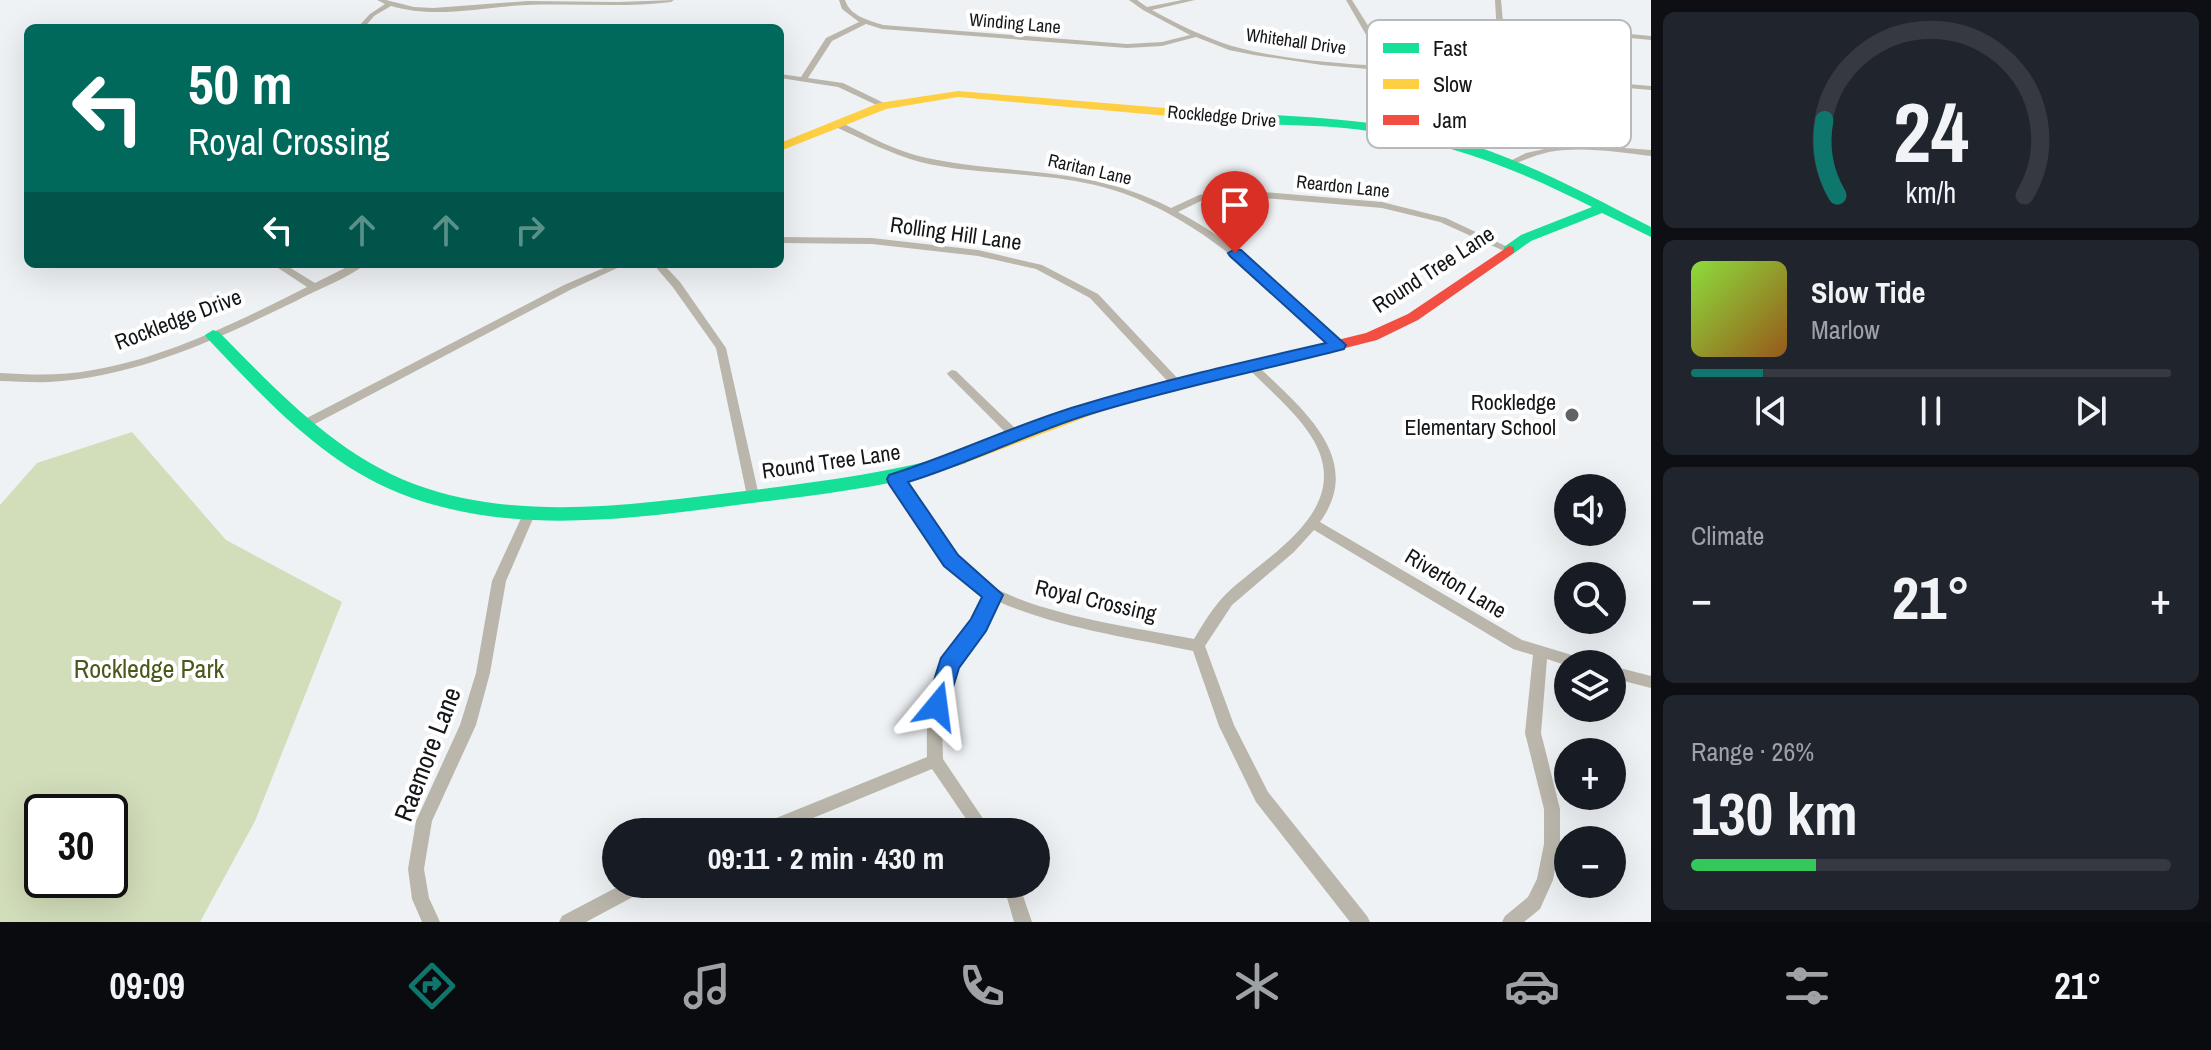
<!DOCTYPE html>
<meta charset="utf-8">
<style>
body{margin:0;font-family:"Archivo Narrow",sans-serif;background:#20242c;color:#f1f3f6;height:100vh;display:flex;flex-direction:column;font-size:30px;white-space:nowrap}
*{box-sizing:border-box;margin:0}
p{font-size:26px;color:#9ea1a6}
.icon{flex:none;width:44px;height:44px;fill:none;stroke:currentColor;stroke-width:2;stroke-linecap:round;stroke-linejoin:round}
.map{position:relative;flex:1;overflow:hidden}
.panel{display:flex;flex-direction:column;gap:12px;padding:12px;background:#0d0f14;width:560px}
.panel>*{flex:none}
.top-card{position:absolute;left:24px;top:24px;width:760px;height:244px;border-radius:12px;box-shadow:0 8px 32px #0002;background:#00695c;color:#fff;overflow:hidden}
.tools{position:absolute;left:1554px;top:474px;display:grid;gap:16px}
.tools a{display:grid;place-items:center;width:72px;height:72px;border-radius:50%;background:#171b24;box-shadow:0 8px 32px #0002;font-size:40px}
.speed{position:absolute;left:24px;top:794px;display:flex;gap:16px;font-size:40px;font-weight:700;text-align:center}
.speed>*{display:grid;place-content:center;width:104px;height:104px;border-radius:50%;background:#171b24;box-shadow:0 8px 32px #0002;line-height:1}
.speed .limit{border:4px solid #111;border-radius:12px;background:#fff;color:#111}
.pin{position:absolute;display:grid;place-items:center;width:68px;height:68px;color:#fff;margin:-82px -34px;border-radius:50% 50% 50% 0;rotate:-45deg;box-shadow:0 0 8px #0007}
.pin .icon{rotate:45deg}
.me{position:absolute;width:88px;margin:-44px;rotate:16deg;stroke-linejoin:round;filter:drop-shadow(0 0 6px #0008)}
.turn{display:flex;align-items:center;gap:28px;height:168px;padding:0 32px;font-size:36px}
.turn .icon{width:104px;height:104px;stroke-width:2.5}
.turn b{display:block;font-size:56px;line-height:68px}
.lanes{display:flex;align-items:center;height:76px;padding:0 32px;background:#0003;justify-content:center;gap:40px;direction:ltr}
.lanes .off{opacity:.35}
.big{font-size:60px;font-weight:800;line-height:1.1}
.panel .card{flex:1;display:flex;flex-direction:column;justify-content:center;gap:12px;min-width:0;padding:0 28px;border-radius:12px;background:#20242c}
.panel .dial{align-items:center;gap:0}
.dial svg{height:208px;overflow:visible;fill:none;stroke:#363941;stroke-width:7;stroke-linecap:round;text-anchor:middle}
.dial text{fill:#f1f3f6;stroke:none}
.song{display:flex;align-items:center;gap:24px}
.cover{width:96px;height:96px;border-radius:12px;background:linear-gradient(135deg,hsl(90 70% 55%),hsl(30 70% 35%))}
.played{height:8px;border-radius:4px;background:linear-gradient(90deg,#0f766e 15%,#363941 15%)}
.keys{display:flex;justify-content:space-around;direction:ltr}
.heat{display:flex;justify-content:space-between;align-items:center;font-size:44px;direction:ltr}
.charge{height:12px;border-radius:6px;background:linear-gradient(90deg,#34c759 26%,#363941 0)}
.trip{position:absolute;left:602px;top:818px;width:448px;height:80px;border-radius:40px;background:#171b24;box-shadow:0 8px 32px #0002;font-weight:800;line-height:80px;text-align:center}
.tabs{display:flex;height:128px;justify-content:space-around;align-items:center;background:#090b0e;color:#9ea1a6}
.tabs .icon{width:56px;height:56px}
.tabs .current{color:#0f766e}
.tabs b{font-size:36px;color:#f1f3f6}
main{display:flex;flex:1;min-height:0}
.map>svg:first-child{display:block}
.green{fill:#d2ddba;fill-rule:evenodd}
.lines{fill:none;stroke-linecap:round;stroke-linejoin:round}
.street{fill:#bbb6ab;fill-rule:evenodd}
.fast{fill:#16e098;fill-rule:evenodd}
.slow{fill:#ffcf43;fill-rule:evenodd}
.jam{fill:#f24e42;fill-rule:evenodd}
.route{fill:#1a73e8;stroke:#114b97;stroke-width:2}
.poi-dot{fill:#616365;stroke:#fff;stroke-width:3}
.labels{text-anchor:middle;dominant-baseline:central;stroke-width:8;stroke-linejoin:round;paint-order:stroke}
.far-street-label{font-size:18px;fill:#141618;stroke:#fff}
.street-label{font-size:22px;fill:#141618;stroke:#fff}
.poi-label{font-size:22px;fill:#141618;stroke:#fff;text-anchor:end}
.near-park-label{font-size:26px;fill:#4b581b;stroke:#fff}
.near-street-label{font-size:26px;fill:#141618;stroke:#fff}
.key{fill:#fff;stroke:#b8b9ba;stroke-width:2}
.key-label{font-size:22px;fill:#141618}
</style>
<main>
<div class="map">
<svg width="1651" height="922" viewBox="0 0 1651 922">
<rect width="100%" height="100%" fill="#eff2f5"/>
<path class="green" d="M132,432l94,108 116,62 -87,219 -55,101h-200v-417l37,-42zM42,812h68v68h-68z"/>
<g class="lines">
<g class="street">
<path d="M377,0h9l28,7 19,1 95,-7 90,1 56,-2 -3,2c-48,6 -96,1 -144,3 -45,2 -92,14 -136,1l-17,10 -10,12h-7l13,-14 15,-10z"/>
<path d="M839,0h6c5,16 23,20 38,25l244,19 35,-2 28,-7 -47,-25 -14,-10h8l10,7 35,-7h13l-43,10c25,14 52,27 80,36 47,13 99,17 148,20l-11,-26 -23,-40h6l25,40 11,27c24,1 81,6 101,-5 5,-2 6,-5 9,-9l-3,-53h6l2,22 148,14v4l-148,-14 3,27 -10,11 51,13 104,9v4l-104,-9 -57,-14 -21,5 -31,1 -36,-1 -80,-7 -68,-10 -25,-5 -33,-13 -34,9 -35,2 -245,-19 -16,-5 -34,17 -24,37 35,5 43,21v4h-3l-45,-21 -58,-9v-4l21,3 25,-39 33,-16 -17,-13z"/>
<path d="M836,123h6c27,13 55,29 85,35 86,18 161,7 244,50l28,-13 29,-6 154,13 64,16 66,31 -5,3 -3,-1 -64,-29 -58,-14 -154,-13 -23,4 -27,13c62,32 113,84 164,131l1,2 -1,2h-8c-70,-65 -142,-139 -239,-162 -57,-14 -117,-9 -175,-23 -29,-8 -56,-22 -84,-35z"/>
<path d="M1563,145l35,1 53,4v6c-34,-4 -69,-10 -102,-4 -13,3 -25,8 -37,13l-4,-3 18,-9z"/>
<path d="M780,237l92,1 106,12 64,15 56,29 84,89 -2,3h-8l-82,-88 -54,-29 -58,-13 -106,-12 -92,-1z"/>
<path d="M272,264h12l31,19 38,-19h13c-20,15 -48,25 -70,37 -78,38 -160,76 -247,81 -16,1 -33,-1 -49,-1v-8c31,2 62,3 93,-3 75,-13 146,-49 214,-83z"/>
<path d="M613,264h13l-54,25 -261,137 -4,1 -6,-4 2,-3 261,-135z"/>
<path d="M653,264h10l17,18 46,66 33,148 -2,3h-8l-2,-3 -31,-148 -44,-62z"/>
<path d="M1252,363l4,1c42,42 111,93 64,158l202,118 66,20 2,4h-22v2l-21,-7 -6,74 19,76v35l-7,36 -13,29 -16,13h-22l3,-6 23,-19 9,-18 7,-35v-35l-19,-76 8,-78 -20,-6 -199,-119 -20,22 -62,53 -27,41 29,79 34,67 99,124 3,6h-20l-94,-120 -37,-76 -26,-75c-66,-14 -135,-23 -196,-50l-14,28 -21,25 -6,11 -9,24 -5,35 1,35 49,73h-17l-43,-63 -153,63h-27l2,-5 173,-70c-1,-38 2,-77 24,-109 6,-9 14,-16 20,-25 6,-8 10,-18 15,-27 -44,-26 -70,-74 -96,-117l2,-3h8c21,33 42,72 73,98 48,39 160,53 221,65 9,-15 19,-32 32,-45 42,-40 127,-83 88,-153 -16,-28 -44,-50 -66,-73l-1,-2z"/>
<path d="M952,370l4,1 64,62 2,3 -2,3h-8l-64,-64 -1,-2z"/>
<path d="M529,509l4,2 2,3 -29,67 -16,92 -14,52 -44,96 -8,48 5,29 11,24h-18l-10,-23 -4,-30 8,-48 44,-96 16,-52 16,-92 31,-67 2,-3z"/>
<path d="M1612,666l39,10v12l-39,-10z"/>
<path d="M623,884h25l-2,6 -60,32h-27l3,-6z"/>
<path d="M1003,884h16l13,38h-18z"/>
</g>
<g class="fast">
<path d="M1190,110c81,6 163,6 243,24 77,18 148,57 218,93v10l-49,-24 -71,28 -17,12h-10v-6l17,-12 71,-28c-80,-41 -158,-70 -248,-79 -52,-5 -107,-1 -158,-11l-2,-3z"/>
<path d="M213,330l6,2c57,58 116,122 195,152 105,39 223,20 331,7 73,-9 144,-18 215,-38l9,6 -3,4c-70,23 -141,31 -214,40 -116,15 -240,35 -353,-10 -77,-31 -135,-95 -192,-155l-2,-3z"/>
</g>
<g class="slow">
<path d="M958,91l232,19 6,4 -6,4 -232,-21 -72,12 -106,42v-8l99,-40z"/>
<path d="M1274,356l8,5 -2,4 -154,37 -166,63 -9,-6 3,-4 161,-61z"/>
</g>
<path class="jam" d="M1509,246l5,1v6l-96,67 -41,20 -103,26 -8,-5 2,-4 98,-24 42,-19z"/>
</g>
<path class="route" d="M1235,249l6,1 105,95 -2,4c-85,22 -170,39 -254,65 -62,19 -120,49 -182,68l50,73 45,40 -17,36 -27,37 -14,45 -8,3 -8,-3 -3,-7 15,-48 30,-39 11,-22 -38,-31 -55,-82 -2,-5 2,-4c65,-20 125,-50 189,-69 82,-25 165,-44 248,-63l-96,-87 -2,-3z"/>
<circle class="poi-dot" cx="1572" cy="415" r="8"/>
<g class="labels">
<g class="far-street-label">
<text transform="translate(1015 23) rotate(5)">Winding Lane</text>
<text transform="translate(1296 41) rotate(8)">Whitehall Drive</text>
<text transform="translate(1222 116) rotate(5)">Rockledge Drive</text>
<text transform="translate(1090 169) rotate(13)">Raritan Lane</text>
<text transform="translate(1343 186) rotate(6)">Reardon Lane</text>
</g>
<g class="street-label">
<text transform="translate(956 233) rotate(8)">Rolling Hill Lane</text>
<text transform="translate(1433 269) rotate(-33)">Round Tree Lane</text>
<text transform="translate(178 319) rotate(-21)">Rockledge Drive</text>
<text transform="translate(831 461) rotate(-8)">Round Tree Lane</text>
<text transform="translate(1456 583) rotate(31)">Riverton Lane</text>
<text transform="translate(1096 600) rotate(13)">Royal Crossing</text>
</g>
<g class="poi-label">
<text x="1556" y="402">Rockledge<tspan x="1556" dy="25">Elementary School</tspan></text>
</g>
<g class="near-park-label">
<text x="149" y="668">Rockledge Park</text>
</g>
<g class="near-street-label">
<text transform="translate(427 754) rotate(-69)">Raemore Lane</text>
</g>
</g>
<rect x="1367" y="20" width="264" height="128" rx="12" class="key"/>
<rect x="1383" y="43" width="36" height="10" fill="#16e098"/>
<rect x="1383" y="79" width="36" height="10" fill="#ffcf43"/>
<rect x="1383" y="115" width="36" height="10" fill="#f24e42"/>
<g class="key-label">
<text x="1433" y="56">Fast</text>
<text x="1433" y="92">Slow</text>
<text x="1433" y="128">Jam</text>
</g>
</svg>
<div class="tools">
<a><svg class="icon" aria-label="sound" viewBox="0 0 24 24"><path d="M4 9h4l5-4v14l-5-4H4zM17 9q2 3 0 6"/></svg></a>
<a><svg class="icon" aria-label="search" viewBox="0 0 24 24"><circle cx="10" cy="10" r="6"/><path d="M15 15l6 6"/></svg></a>
<a><svg class="icon" aria-label="layers" viewBox="0 0 24 24"><path d="M12 4l9 5-9 5-9-5zM3 14l9 5 9-5"/></svg></a>
<a>+</a>
<a>−</a>
</div>
<div class="speed"><div class="limit">30</div></div>
<div class="pin" style="left:1235px;top:253px;background:#d93025"><svg class="icon" aria-label="arrive" viewBox="0 0 24 24"><path d="M6 21V4h12l-3 4 3 4H6"/></svg></div>
<svg class="me" style="left:937px;top:706px" viewBox="-20 -20 40 40"><path d="M0-17L14 15 0 8-14 15z" fill="#1a73e8" stroke="#fff" stroke-width="4"/></svg>
<div class="trip">09:11 · 2 min · 430 m</div>
<div class="top-card">
<div class="turn"><svg class="icon" aria-label="left" viewBox="0 0 24 24"><path d="M17 20v-9H6M10 6l-5 5 5 5"/></svg><div><b>50 m</b>Royal Crossing</div></div>
<div class="lanes"><svg class="icon" aria-label="left" viewBox="0 0 24 24"><path d="M17 20v-9H6M10 6l-5 5 5 5"/></svg><svg class="icon off" aria-label="ahead" viewBox="0 0 24 24"><path d="M12 20V5M6 11l6-6 6 6"/></svg><svg class="icon off" aria-label="ahead" viewBox="0 0 24 24"><path d="M12 20V5M6 11l6-6 6 6"/></svg><svg class="icon off" aria-label="right" viewBox="0 0 24 24"><path d="M7 20v-9h11M14 6l5 5-5 5"/></svg></div>
</div>
</div>
<section class="panel">
<div class="card dial"><svg viewBox="0 0 100 80">
<path d="M14 69A42 42 0 1 1 86 69"/>
<path d="M14 69A42 42 0 0 1 9 40" stroke="#0f766e"/>
<text x="50" y="56" font-size="32" font-weight="700">24</text>
<text x="50" y="72" font-size="11">km/h</text>
</svg></div>
<div class="card">
<div class="song"><i class="cover"></i><div><b>Slow Tide</b><p>Marlow</p></div></div>
<div class="played"></div>
<div class="keys"><svg class="icon" aria-label="previous" viewBox="0 0 24 24"><path d="M18 5L8 12l10 7zM5 5v14"/></svg><svg class="icon" aria-label="pause" viewBox="0 0 24 24"><path d="M8 5v14M16 5v14"/></svg><svg class="icon" aria-label="next" viewBox="0 0 24 24"><path d="M6 5l10 7-10 7zM19 5v14"/></svg></div>
</div>
<div class="card"><p>Climate</p>
<div class="heat"><a>−</a><b class="big">21°</b><a>+</a></div>
</div>
<div class="card"><p>Range · 26%</p><b class="big">130 km</b><div class="charge"></div></div>
</section>
</main>
<nav class="tabs">
<b>09:09</b>
<svg class="icon current" aria-label="directions" viewBox="0 0 24 24"><path d="M12 3l9 9-9 9-9-9zM9 14v-3h6M13 9l2 2-2 2"/></svg>
<svg class="icon" aria-label="music" viewBox="0 0 24 24"><path d="M9 18V5l10-2v13"/><circle cx="6" cy="18" r="3"/><circle cx="16" cy="16" r="3"/></svg>
<svg class="icon" aria-label="phone" viewBox="0 0 24 24"><path d="M5 4h4l2 5-3 2q2 4 5 5l2-3 5 2v4C11 20 4 13 5 4z"/></svg>
<svg class="icon" aria-label="climate" viewBox="0 0 24 24"><path d="M12 3v18M4 7l16 10M4 17L20 7"/></svg>
<svg class="icon" aria-label="car" viewBox="0 0 24 24"><path d="M5 17H2v-5l4-1 3-4h7l3 4 3 1v5h-3M9 17h6M6 11h13"/><circle cx="7" cy="17" r="2"/><circle cx="17" cy="17" r="2"/></svg>
<svg class="icon" aria-label="filters" viewBox="0 0 24 24"><path d="M4 7h16M4 17h16"/><circle cx="9" cy="7" r="2"/><circle cx="15" cy="17" r="2"/></svg>
<b>21°</b>
</nav>
